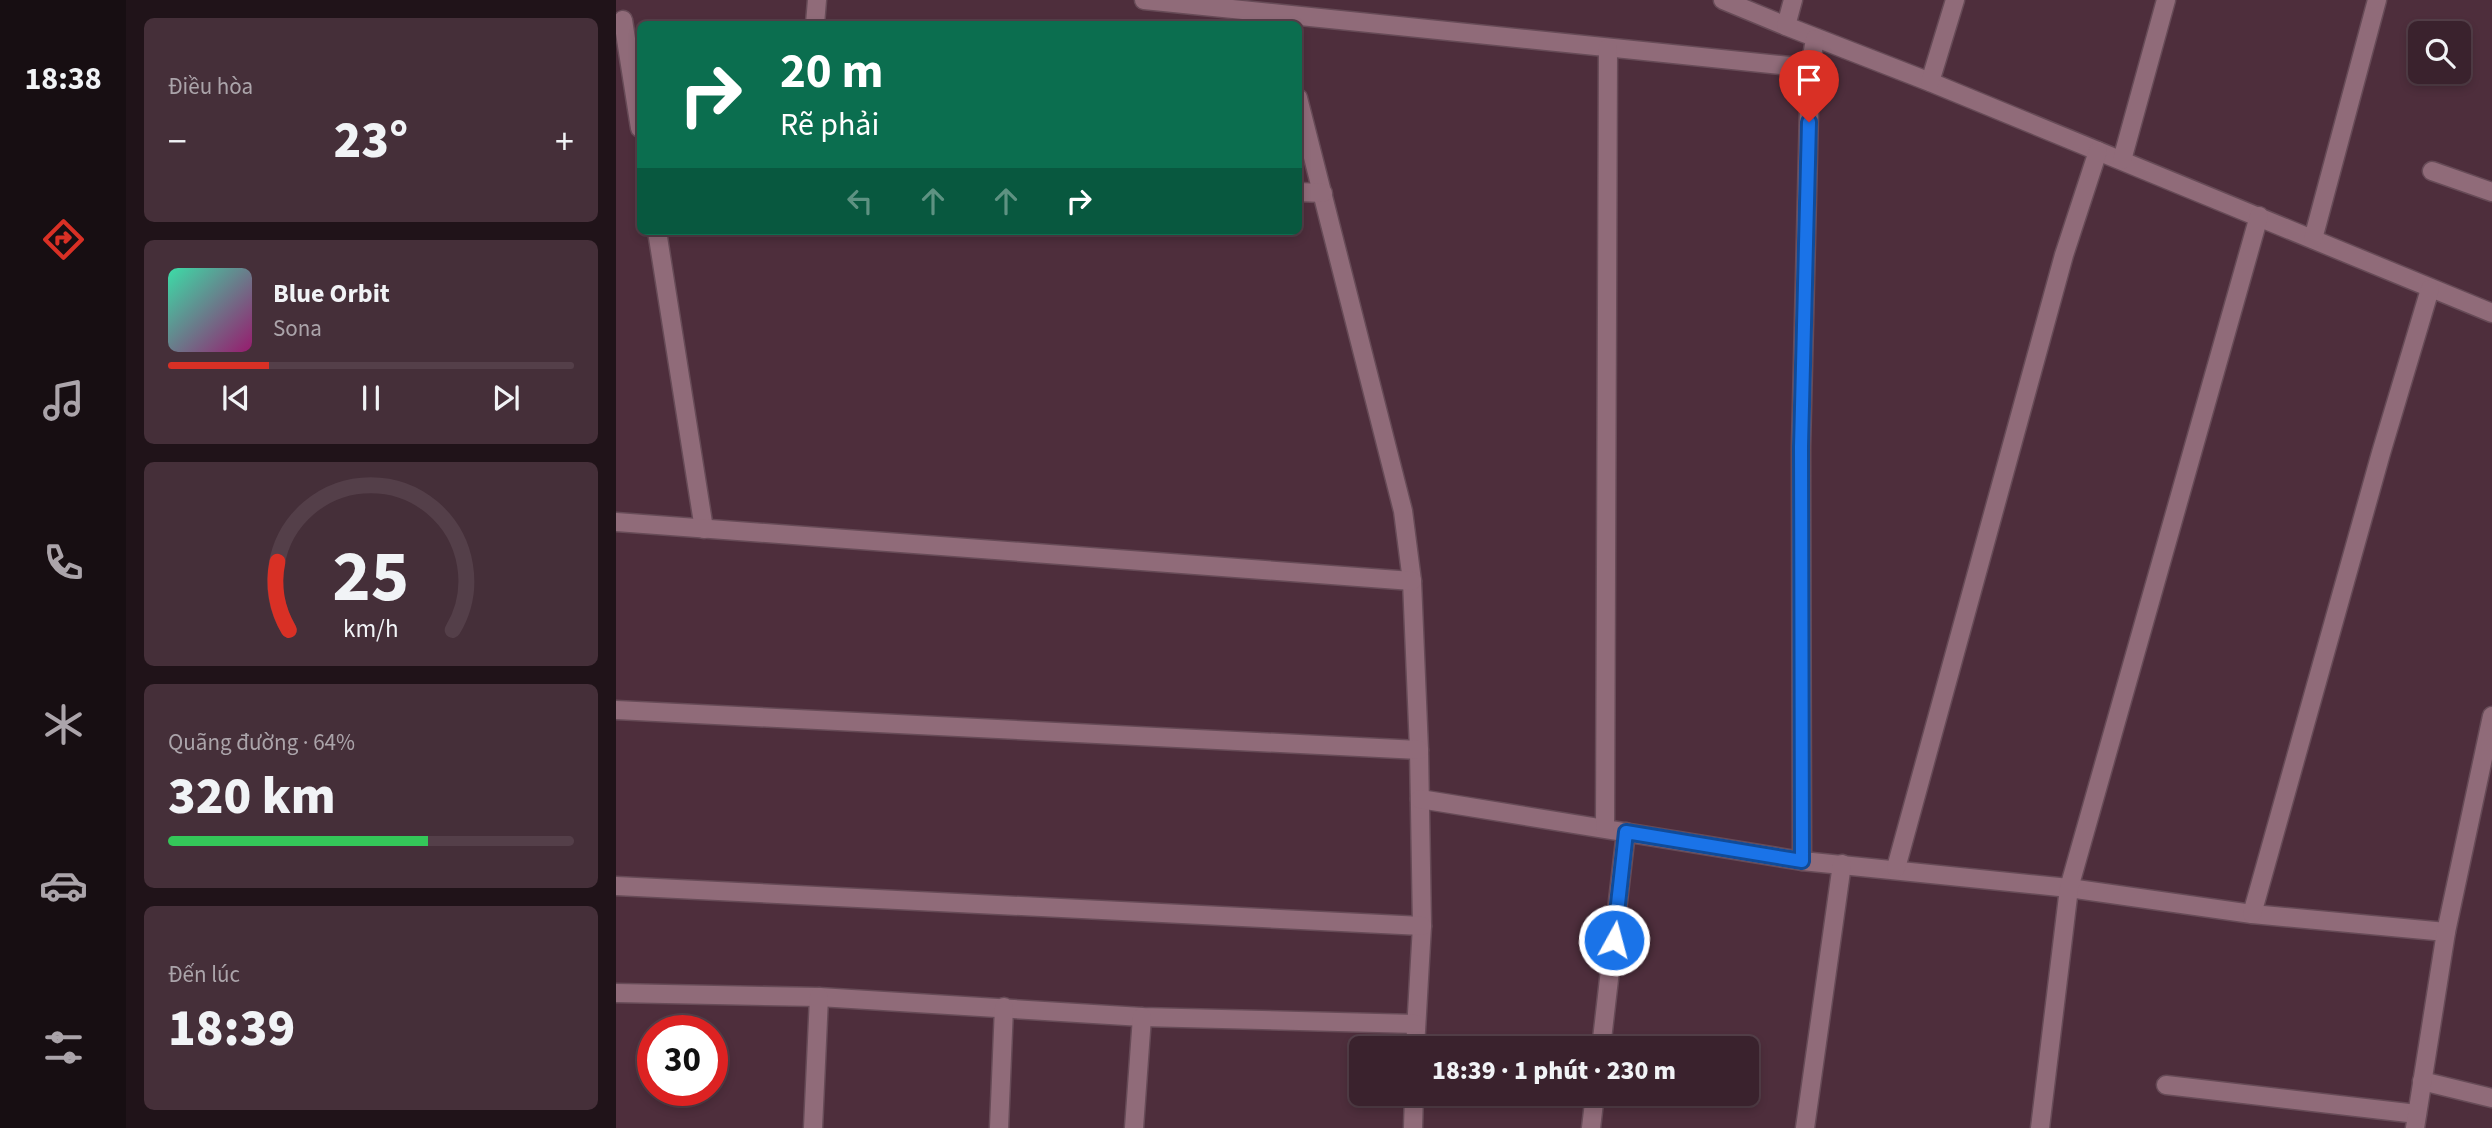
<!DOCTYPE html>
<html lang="vi">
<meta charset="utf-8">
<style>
body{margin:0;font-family:"Source Sans 3",sans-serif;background:#452f39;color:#f1f3f6;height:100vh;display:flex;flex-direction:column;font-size:26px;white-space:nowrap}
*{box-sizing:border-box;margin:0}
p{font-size:23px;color:#aba4aa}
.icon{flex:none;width:38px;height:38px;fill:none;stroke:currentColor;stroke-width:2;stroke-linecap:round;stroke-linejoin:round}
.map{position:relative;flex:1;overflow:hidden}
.details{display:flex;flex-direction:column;gap:18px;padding:18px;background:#201319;width:490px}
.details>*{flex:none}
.top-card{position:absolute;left:21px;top:21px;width:665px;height:214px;border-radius:10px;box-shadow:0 4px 10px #0003,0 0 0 2px #543f49;background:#0b6e4f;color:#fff;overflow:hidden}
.buttons{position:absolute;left:1792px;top:21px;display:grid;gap:14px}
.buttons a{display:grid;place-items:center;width:63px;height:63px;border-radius:10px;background:#3a222d;box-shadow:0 4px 10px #0003,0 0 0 2px #543f49;font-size:35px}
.speed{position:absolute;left:21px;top:1015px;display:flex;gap:14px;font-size:35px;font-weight:700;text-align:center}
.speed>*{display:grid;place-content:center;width:91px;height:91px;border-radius:50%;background:#3a222d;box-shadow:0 4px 10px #0003,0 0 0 2px #543f49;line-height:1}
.speed .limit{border:10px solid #d22;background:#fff;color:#111}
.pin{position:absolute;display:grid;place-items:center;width:60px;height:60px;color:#fff;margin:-72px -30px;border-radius:50% 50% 50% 0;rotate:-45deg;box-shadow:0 0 7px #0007}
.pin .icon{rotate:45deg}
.me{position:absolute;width:77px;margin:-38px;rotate:7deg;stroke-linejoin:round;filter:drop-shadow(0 0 5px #0008)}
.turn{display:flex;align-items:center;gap:24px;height:147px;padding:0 28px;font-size:32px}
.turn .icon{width:91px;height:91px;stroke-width:2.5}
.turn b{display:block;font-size:49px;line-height:60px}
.lanes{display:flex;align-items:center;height:66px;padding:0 28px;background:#0003;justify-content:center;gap:35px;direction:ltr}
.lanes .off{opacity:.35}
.big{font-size:52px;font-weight:800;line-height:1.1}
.details .widget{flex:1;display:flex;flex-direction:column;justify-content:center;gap:10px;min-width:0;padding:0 24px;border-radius:10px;background:#452f39}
.details .dial{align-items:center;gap:0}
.dial svg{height:182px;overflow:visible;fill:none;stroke:#543f49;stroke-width:7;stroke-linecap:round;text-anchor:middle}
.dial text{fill:#f1f3f6;stroke:none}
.song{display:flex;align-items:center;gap:21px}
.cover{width:84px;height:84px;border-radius:10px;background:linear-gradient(135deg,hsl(160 70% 55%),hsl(320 70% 35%))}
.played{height:7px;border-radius:4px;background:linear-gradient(90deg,#d93025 25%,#543f49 25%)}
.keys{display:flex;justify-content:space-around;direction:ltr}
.heat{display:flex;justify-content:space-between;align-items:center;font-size:38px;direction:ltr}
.charge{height:10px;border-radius:5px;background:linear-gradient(90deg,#34c759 64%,#543f49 0)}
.trip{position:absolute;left:733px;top:1036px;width:410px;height:70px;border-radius:10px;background:#3a222d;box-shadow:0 4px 10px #0003,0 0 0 2px #543f49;font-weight:800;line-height:70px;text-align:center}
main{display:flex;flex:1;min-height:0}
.tabs{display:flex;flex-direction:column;width:126px;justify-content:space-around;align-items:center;background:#170e12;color:#aba4aa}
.tabs .icon{width:49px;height:49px}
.tabs .selected{color:#d93025}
.tabs b{font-size:32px;color:#f1f3f6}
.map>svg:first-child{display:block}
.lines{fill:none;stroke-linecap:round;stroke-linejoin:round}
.street-casing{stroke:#674b57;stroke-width:21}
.street{stroke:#906b79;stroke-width:18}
.route-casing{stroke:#114b97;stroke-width:18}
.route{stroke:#1a73e8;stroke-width:12}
</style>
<main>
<nav class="tabs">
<b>18:38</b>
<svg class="icon selected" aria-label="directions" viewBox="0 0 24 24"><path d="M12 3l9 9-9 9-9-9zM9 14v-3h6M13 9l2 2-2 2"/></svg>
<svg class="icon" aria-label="music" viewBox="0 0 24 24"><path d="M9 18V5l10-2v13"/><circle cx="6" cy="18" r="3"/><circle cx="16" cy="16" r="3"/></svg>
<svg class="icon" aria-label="phone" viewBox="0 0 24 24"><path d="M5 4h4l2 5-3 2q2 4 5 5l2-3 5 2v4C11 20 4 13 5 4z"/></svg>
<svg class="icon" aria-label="climate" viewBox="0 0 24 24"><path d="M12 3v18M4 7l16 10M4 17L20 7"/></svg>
<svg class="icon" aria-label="car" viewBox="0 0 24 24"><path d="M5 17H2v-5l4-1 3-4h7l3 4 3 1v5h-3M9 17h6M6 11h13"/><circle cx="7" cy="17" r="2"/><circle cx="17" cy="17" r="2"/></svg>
<svg class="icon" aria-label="filters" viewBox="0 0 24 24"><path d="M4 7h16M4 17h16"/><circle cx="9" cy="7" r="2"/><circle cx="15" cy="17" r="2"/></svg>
</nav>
<section class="details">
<div class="widget"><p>Điều hòa</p>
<div class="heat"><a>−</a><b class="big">23°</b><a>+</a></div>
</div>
<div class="widget">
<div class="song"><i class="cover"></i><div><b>Blue Orbit</b><p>Sona</p></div></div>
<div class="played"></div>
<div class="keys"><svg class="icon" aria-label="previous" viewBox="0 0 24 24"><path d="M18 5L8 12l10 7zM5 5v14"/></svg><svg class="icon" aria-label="pause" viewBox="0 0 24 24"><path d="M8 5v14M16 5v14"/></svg><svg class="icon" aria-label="next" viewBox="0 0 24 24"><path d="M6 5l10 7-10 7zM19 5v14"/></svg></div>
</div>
<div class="widget dial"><svg viewBox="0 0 100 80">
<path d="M14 69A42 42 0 1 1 86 69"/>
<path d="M14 69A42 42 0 0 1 9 39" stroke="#d93025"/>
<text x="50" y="56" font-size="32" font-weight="700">25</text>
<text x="50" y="72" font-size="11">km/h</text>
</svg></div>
<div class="widget"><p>Quãng đường · 64%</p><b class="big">320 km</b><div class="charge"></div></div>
<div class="widget"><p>Đến lúc</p><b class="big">18:39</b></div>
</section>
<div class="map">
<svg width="1876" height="1128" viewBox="0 0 1876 1128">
<rect width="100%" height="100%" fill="#4e2e3c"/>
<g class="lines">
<defs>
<g id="street">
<path d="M528,0l666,68"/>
<path d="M1107,0l63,26"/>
<path d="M1177,0l-7,26 144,56 562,231"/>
<path d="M7,20l17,108"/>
<path d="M199,24l2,-24"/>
<path d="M1314,82l25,-82"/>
<path d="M682,98l105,413 9,70 7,169 3,176 -7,122"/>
<path d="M1506,160l44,-160"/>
<path d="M1816,171l60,21"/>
<path d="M682,192l25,1"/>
<path d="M41,231l47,298"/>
<path d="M1697,239l64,-239"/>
<path d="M0,522l796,59"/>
<path d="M0,710l803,40"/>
<path d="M804,799l382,62 267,27 183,26 194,18"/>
<path d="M989,828l3,-780"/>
<path d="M1186,861l-1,-414 9,-379 5,-29"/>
<path d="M1280,868l168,-613 34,-104"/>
<path d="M0,886l806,40"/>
<path d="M1636,914l129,-461 49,-164"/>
<path d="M0,993l203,4 323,20 274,7"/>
<path d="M985,1048l25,-216"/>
<path d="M1806,1081l70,17"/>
<path d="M1550,1085l251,29"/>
<path d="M197,1128l6,-131"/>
<path d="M383,1128l5,-121"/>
<path d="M518,1128l8,-111"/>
<path d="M797,1128l1,-34"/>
<path d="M975,1128l4,-34"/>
<path d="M1189,1128l37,-264"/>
<path d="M1424,1128l29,-240 190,-672"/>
<path d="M1799,1128l31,-196 46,-216"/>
</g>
</defs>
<use href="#street" class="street-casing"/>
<use href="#street" class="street"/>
</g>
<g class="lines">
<defs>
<path id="route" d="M998,940l12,-108 176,29 -1,-414 8,-325"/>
</defs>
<use href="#route" class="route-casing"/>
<use href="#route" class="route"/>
</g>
</svg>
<div class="buttons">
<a><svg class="icon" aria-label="search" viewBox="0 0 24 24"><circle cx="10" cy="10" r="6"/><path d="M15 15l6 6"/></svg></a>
</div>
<div class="speed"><div class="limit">30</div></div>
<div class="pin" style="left:1193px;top:122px;background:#d93025"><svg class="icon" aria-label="arrive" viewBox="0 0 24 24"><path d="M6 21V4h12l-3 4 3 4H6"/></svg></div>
<svg class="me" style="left:998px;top:940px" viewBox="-20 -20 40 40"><circle r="17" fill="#1a73e8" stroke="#fff" stroke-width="3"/><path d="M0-11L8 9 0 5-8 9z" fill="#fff"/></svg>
<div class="trip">18:39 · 1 phút · 230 m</div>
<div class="top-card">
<div class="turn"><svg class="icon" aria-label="right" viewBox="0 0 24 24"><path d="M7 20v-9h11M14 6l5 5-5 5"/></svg><div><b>20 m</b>Rẽ phải</div></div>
<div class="lanes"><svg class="icon off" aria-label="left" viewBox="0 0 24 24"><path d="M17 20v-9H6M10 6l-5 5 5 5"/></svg><svg class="icon off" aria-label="ahead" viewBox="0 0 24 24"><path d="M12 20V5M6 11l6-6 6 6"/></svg><svg class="icon off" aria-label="ahead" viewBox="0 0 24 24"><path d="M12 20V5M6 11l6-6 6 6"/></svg><svg class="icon" aria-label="right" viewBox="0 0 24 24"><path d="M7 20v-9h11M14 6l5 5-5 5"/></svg></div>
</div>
</div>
</main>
